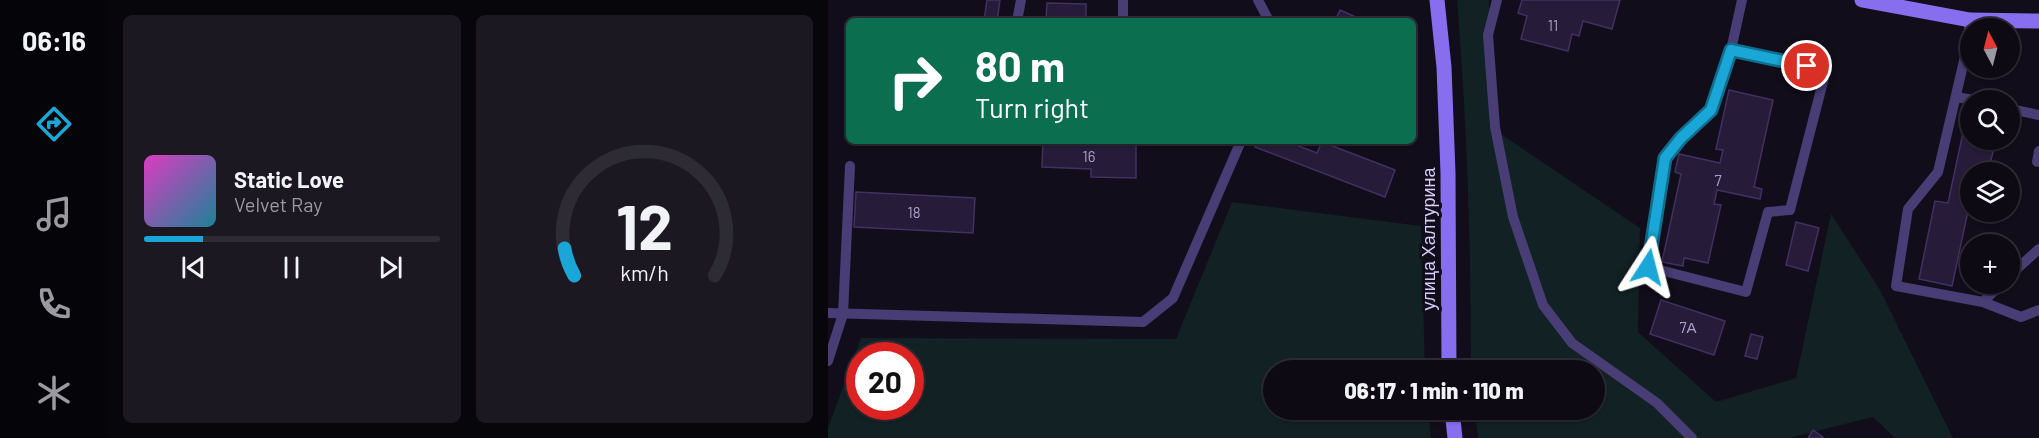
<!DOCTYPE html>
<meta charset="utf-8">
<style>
body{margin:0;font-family:Barlow,sans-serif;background:#1b1822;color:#f1f3f6;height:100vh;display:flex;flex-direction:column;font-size:22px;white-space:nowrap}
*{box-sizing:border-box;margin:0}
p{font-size:20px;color:#9a9aa0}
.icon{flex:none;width:33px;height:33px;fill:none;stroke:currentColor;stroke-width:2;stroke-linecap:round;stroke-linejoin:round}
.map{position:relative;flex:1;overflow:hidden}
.side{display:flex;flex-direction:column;gap:15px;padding:15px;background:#07060b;width:720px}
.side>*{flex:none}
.hud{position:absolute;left:18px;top:18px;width:570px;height:126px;border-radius:9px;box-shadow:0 2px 4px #0004,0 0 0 2px #2d2b34;background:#0b6e4f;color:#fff;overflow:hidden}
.needle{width:39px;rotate:353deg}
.fabs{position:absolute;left:1132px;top:18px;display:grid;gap:12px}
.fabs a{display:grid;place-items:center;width:60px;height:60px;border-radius:50%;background:#0d0a14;box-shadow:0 2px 4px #0004,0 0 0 2px #2d2b34;font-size:30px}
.speed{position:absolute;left:18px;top:342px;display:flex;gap:12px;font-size:30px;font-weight:700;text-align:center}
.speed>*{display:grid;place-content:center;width:78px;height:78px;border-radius:50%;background:#0d0a14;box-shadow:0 2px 4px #0004,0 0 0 2px #2d2b34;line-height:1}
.speed .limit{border:9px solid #d22;background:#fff;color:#111}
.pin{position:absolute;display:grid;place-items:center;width:51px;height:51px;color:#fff;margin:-26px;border:3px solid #fff;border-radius:50%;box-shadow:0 2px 6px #0007}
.me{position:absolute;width:66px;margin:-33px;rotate:9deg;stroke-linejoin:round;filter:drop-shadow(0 0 4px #0008)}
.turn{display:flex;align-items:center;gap:21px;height:126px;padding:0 30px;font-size:27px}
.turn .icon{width:78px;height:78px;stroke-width:2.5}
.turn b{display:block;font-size:42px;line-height:51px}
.side .widget{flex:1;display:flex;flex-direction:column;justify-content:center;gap:9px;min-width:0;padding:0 21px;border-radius:9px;background:#1b1822}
.side .dial{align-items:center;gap:0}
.dial svg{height:156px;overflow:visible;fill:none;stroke:#2d2b34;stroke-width:7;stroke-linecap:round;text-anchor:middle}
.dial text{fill:#f1f3f6;stroke:none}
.song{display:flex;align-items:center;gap:18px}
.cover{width:72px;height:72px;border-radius:9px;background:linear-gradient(135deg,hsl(310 70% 55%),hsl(190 70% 35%))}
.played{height:6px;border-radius:3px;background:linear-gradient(90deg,#1aa7d8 20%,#2d2b34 20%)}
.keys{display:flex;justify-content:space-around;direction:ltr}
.side .tiles{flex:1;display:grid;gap:15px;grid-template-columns:repeat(2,1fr)}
.trip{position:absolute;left:435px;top:360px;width:342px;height:60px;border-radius:30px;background:#0d0a14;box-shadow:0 2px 4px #0004,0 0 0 2px #2d2b34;font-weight:800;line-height:60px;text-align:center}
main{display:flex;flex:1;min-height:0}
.dock{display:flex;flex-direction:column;width:108px;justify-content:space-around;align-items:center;background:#050408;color:#9a9aa0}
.dock .icon{width:42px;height:42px}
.dock .current{color:#1aa7d8}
.dock b{font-size:27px;color:#f1f3f6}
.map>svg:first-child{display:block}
.green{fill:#112124;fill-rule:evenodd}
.building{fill:#261b39;stroke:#423062;stroke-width:1.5}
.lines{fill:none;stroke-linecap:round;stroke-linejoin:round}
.lane{stroke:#483d74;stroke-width:10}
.secondary{stroke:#866eee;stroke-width:15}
.route-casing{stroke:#116d8c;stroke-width:15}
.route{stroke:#1aa7d8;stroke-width:10}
.labels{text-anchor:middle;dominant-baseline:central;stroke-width:6;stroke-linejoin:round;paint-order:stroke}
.number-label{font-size:15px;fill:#aca0c9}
.street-label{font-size:18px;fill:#d8ccf9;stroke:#110d1a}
</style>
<main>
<nav class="dock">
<b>06:16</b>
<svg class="icon current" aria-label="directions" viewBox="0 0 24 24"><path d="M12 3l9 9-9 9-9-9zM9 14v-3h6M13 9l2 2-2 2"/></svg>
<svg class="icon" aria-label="music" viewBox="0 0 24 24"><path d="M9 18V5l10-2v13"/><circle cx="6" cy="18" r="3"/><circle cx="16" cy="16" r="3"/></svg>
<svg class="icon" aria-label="phone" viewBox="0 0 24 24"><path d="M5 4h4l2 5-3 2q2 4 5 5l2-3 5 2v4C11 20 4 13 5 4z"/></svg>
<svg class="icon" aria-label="climate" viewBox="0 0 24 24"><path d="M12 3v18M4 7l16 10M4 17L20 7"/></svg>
</nav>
<section class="side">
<div class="tiles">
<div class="widget">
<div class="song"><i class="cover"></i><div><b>Static Love</b><p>Velvet Ray</p></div></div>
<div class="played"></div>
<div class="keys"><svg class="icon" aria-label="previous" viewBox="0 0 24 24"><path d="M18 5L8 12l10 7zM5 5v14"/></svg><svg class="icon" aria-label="pause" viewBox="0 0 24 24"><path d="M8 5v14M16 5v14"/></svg><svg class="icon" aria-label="next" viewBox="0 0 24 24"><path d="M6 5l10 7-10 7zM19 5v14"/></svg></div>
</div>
<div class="widget dial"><svg viewBox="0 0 100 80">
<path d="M14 69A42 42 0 1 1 86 69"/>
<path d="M14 69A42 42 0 0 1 9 55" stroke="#1aa7d8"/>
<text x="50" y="56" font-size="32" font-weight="700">12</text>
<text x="50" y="72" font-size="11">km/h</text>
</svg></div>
</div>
</section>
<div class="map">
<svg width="1211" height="438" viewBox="0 0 1211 438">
<rect width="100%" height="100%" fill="#110d1a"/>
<g class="green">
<path d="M629,0h32v126l151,102 -2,104 78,70 80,-24 35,-164 48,74 74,150h-58l-22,-21 -84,21h-311l-3,-28h119v-40h-123c0,-124 -4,-246 -14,-370z"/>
<path d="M404,202l189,24 4,144h-151v40h154l3,28h-603v-10l33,-90 315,1zM32,356h50v50h-50z"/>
</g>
<g class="building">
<path d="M159,0h13l-3,21h-13z"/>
<path d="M694,0h98l-8,29 -29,-8 -4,15 -7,-2 -4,17 -47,-12 6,-23 -9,-3z"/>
<path d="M219,3l39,1v17h-40z"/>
<path d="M512,10l20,9 5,2h-30z"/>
<path d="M901,90l44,10 -19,87 8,2 -2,10 -43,-9 -3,14 7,1 -13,58 -24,-5 -1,8 -21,-4 19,-88 -6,-2 4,-18 41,9 3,-13 -7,-1z"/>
<path d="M1136,128l7,2v10h25l-8,32h-17v40h9v2l-12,-3 -16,75 -33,-7 16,-78 13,2z"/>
<path d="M215,141l93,4v33l-45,-1v-8l-49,-2z"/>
<path d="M429,141h29l31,12 5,-11 73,28 -10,27 -130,-50z"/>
<path d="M28,192l119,6 -2,35 -119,-6z"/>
<path d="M968,222l23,6 -11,43 -22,-6z"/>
<path d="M833,300l64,21 -11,34 -64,-21z"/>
<path d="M923,334l12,3 -6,22 -12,-3z"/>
<path d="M985,430l11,8h-16z"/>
</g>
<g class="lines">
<g class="lane">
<path d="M430,0l11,21"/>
<path d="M669,0l-9,35 7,92 18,90 30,88 29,38 85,60 35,35"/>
<path d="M1142,20l-3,28 -29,124 -30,37 -12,77 87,16 18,-18"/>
<path d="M189,21l4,-21"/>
<path d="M295,21v-21"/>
<path d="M903,50l95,20 -36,140 -22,2 -22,80 -98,-25 17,-109 16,-20 30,-28 20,-60 11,-50"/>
<path d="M1128,97l18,3"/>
<path d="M1182,109l29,6"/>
<path d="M1209,162l2,-11"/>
<path d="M1182,275l29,-26"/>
<path d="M1155,302l38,15 18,-7"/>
<path d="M0,313l315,9 30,-24 68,-157"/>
<path d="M0,361l15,-47 7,-148"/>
</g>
<g class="secondary">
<path d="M609,0l7,67 4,106 1,197"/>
<path d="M1034,0l108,20 69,1"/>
<path d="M624,410l3,28"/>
</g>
</g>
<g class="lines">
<defs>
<path id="route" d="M820,267l17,-109 16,-20 30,-28 20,-60 76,16"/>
</defs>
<use href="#route" class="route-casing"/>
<use href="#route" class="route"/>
</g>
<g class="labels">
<g class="number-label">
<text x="725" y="25">11</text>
<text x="261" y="156">16</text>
<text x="890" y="180">7</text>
<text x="86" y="212">18</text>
<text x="860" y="327">7А</text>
</g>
<g class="street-label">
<text transform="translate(600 239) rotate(-90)">улица Халтурина</text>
</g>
</g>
</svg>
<div class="fabs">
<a><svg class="needle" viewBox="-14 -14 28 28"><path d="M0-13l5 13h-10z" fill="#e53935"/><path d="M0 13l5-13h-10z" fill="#9a9aa0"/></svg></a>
<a><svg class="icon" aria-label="search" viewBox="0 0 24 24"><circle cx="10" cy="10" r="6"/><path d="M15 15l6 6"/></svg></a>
<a><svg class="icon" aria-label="layers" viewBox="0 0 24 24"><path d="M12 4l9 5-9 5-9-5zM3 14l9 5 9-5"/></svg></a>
<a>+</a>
</div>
<div class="speed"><div class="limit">20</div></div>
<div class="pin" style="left:979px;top:66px;background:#d93025"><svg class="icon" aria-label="arrive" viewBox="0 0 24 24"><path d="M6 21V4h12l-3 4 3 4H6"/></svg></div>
<svg class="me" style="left:820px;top:267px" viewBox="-20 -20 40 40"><path d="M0-17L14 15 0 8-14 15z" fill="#1aa7d8" stroke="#fff" stroke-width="4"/></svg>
<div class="trip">06:17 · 1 min · 110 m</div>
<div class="hud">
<div class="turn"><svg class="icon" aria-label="right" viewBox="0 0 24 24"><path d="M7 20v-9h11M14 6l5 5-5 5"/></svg><div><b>80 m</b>Turn right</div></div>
</div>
</div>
</main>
